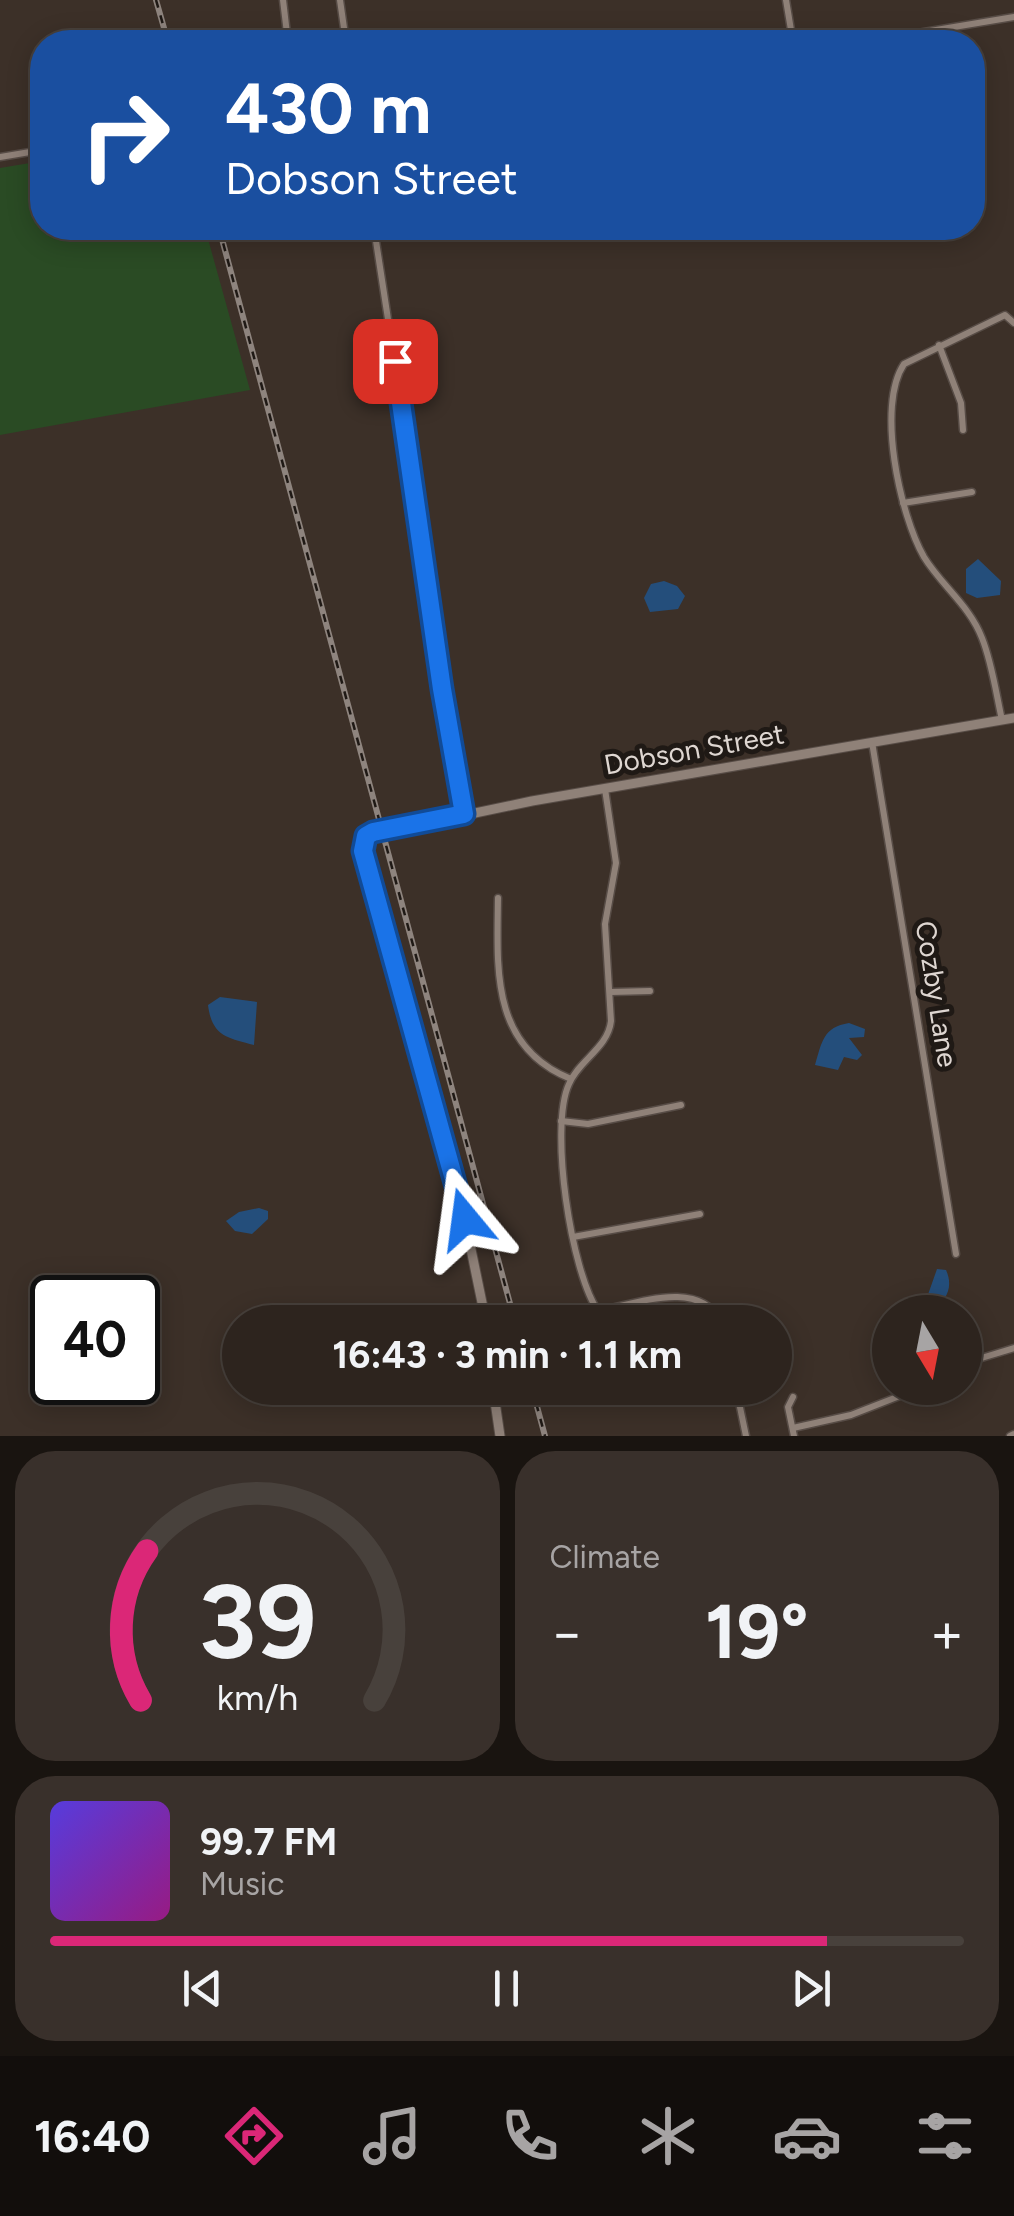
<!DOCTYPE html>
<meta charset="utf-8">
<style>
body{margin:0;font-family:Figtree,sans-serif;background:#39302b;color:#f1f3f6;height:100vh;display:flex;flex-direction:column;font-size:38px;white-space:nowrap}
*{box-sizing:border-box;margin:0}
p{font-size:32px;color:#a7a4a4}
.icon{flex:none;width:55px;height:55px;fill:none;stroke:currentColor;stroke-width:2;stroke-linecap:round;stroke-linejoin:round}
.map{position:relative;height:1436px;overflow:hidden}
.side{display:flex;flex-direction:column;gap:15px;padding:15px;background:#191410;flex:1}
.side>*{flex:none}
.guide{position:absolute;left:30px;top:30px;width:955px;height:210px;border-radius:40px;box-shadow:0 5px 25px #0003,0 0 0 2px #48413c;background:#1a4fa0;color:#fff;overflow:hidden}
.needle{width:65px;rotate:170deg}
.fabs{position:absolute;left:872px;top:1295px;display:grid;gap:20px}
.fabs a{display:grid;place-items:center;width:110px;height:110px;border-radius:50%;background:#2d241e;box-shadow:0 5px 25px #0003,0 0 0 2px #48413c;font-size:50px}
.speed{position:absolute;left:30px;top:1275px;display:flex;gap:20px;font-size:50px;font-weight:700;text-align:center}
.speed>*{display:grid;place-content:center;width:130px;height:130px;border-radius:50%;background:#2d241e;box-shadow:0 5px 25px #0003,0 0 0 2px #48413c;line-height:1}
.speed .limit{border:5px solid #111;border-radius:15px;background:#fff;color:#111}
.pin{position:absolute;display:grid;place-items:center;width:85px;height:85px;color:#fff;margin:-42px;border-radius:20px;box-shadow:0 5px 15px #0006}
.me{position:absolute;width:110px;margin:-55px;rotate:344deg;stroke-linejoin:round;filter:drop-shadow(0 0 8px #0008)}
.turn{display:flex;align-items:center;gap:35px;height:210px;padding:0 30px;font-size:45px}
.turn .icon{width:130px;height:130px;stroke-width:2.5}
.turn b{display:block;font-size:70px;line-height:85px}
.big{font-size:75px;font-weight:700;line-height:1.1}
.side .widget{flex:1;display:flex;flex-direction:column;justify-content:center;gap:15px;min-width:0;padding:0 35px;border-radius:40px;background:#39302b}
.side .dial{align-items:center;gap:0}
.dial svg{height:260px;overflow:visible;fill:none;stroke:#48413c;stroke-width:7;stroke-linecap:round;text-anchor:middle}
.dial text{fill:#f1f3f6;stroke:none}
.song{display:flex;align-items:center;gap:30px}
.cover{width:120px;height:120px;border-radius:15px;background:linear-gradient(135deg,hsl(250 70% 55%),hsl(310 70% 35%))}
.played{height:10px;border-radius:5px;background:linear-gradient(90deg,#db2777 85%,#48413c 85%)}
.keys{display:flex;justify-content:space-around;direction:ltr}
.heat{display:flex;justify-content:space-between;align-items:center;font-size:55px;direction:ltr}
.side .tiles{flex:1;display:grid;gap:15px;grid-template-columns:1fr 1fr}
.widget:last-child{grid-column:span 2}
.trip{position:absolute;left:222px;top:1305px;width:570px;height:100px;border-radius:50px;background:#2d241e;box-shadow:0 5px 25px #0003,0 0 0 2px #48413c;font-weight:700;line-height:100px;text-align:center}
.tab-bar{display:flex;height:160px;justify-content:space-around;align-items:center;background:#120e0c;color:#a7a4a4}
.tab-bar .icon{width:70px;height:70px}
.tab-bar .current{color:#db2777}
.tab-bar b{font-size:45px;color:#f1f3f6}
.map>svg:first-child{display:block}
.green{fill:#2a4b24}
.water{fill:#244e7b}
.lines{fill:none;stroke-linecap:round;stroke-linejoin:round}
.street-casing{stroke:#574c46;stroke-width:9}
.secondary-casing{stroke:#574c46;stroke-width:11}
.street{stroke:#8f8178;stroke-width:6}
.secondary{stroke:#8f8178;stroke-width:9}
.rail-casing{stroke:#8e847e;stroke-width:6}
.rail{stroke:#1f1915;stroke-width:2.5;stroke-dasharray:8;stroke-linecap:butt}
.route-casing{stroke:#114b97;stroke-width:25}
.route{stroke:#1a73e8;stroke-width:18}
.labels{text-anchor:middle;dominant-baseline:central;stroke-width:10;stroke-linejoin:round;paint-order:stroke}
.street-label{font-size:28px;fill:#ded6d1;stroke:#1f1915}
</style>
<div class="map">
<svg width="1014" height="1436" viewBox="0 0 1014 1436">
<rect width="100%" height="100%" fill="#3c3028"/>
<path class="green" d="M42,161v67h163l45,162 -250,45v-267z"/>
<g class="water">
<path d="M978,559l23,22 -1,14 -23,3 -11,-5v-24z"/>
<path d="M664,581l13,5 8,10 -7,13 -28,3 -6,-14 7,-14z"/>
<path d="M220,997l37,5 -3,43c-27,-7 -42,-9 -46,-40z"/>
<path d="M849,1023l16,6 -1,8 -15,1 13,17 -5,5 -13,-3 -6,13 -23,-5c7,-23 8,-38 34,-42z"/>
<path d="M259,1208l9,3v8l-16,15 -17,-3 -9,-10 13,-9z"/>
<path d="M937,1269l9,1c8,18 0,30 -14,42l-8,-6z"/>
</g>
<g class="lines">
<defs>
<g id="street">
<path d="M283,0l5,42"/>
<path d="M340,0l6,42"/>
<path d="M786,0l7,42"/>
<path d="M882,39l132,-22"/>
<path d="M0,157l42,-7"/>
<path d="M374,228l90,586"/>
<path d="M939,345l22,58 2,27"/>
<path d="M903,503l69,-11"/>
<path d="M1002,720c-6,-27 -10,-57 -20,-82 -12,-32 -41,-53 -58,-81 -24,-42 -48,-151 -20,-193l101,-49 9,8"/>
<path d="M872,742l84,512"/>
<path d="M605,789l11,74 -11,61 6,97c-3,27 -32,39 -42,63 -20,43 2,188 29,227 38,-7 101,-33 123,11"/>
<path d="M498,898c-1,72 -7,149 73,181"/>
<path d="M611,992l39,-1"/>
<path d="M561,1121l27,3 93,-19"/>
<path d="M573,1237l127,-23"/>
<path d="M965,1363l49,-15"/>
<path d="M736,1388l10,48"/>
<path d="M793,1397l-5,10 6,29"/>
<path d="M793,1428l58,-13 69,-27"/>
<path d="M1010,1436l4,-2"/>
</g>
<g id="secondary">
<path d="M486,1322l-20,-97 -99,-358 -1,-31 166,-35 482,-83"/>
<path d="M493,1388l7,48"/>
</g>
</defs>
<use href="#street" class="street-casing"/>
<use href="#secondary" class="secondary-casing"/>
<use href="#street" class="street"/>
<use href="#secondary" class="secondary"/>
<defs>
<g id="rail">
<path d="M156,0l12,42"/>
<path d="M219,228l296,1094"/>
<path d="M532,1388l13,48"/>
</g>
</defs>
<use href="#rail" class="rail-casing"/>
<use href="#rail" class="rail"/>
</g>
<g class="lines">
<defs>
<path id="route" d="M395,361l47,328 22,125 -91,18 -7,4 -3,15 102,368"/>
</defs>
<use href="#route" class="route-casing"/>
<use href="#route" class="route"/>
</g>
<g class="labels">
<g class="street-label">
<text transform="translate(694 749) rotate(-10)">Dobson Street</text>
<text transform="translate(937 994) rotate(81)">Cozby Lane</text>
</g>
</g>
</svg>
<div class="fabs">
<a><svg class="needle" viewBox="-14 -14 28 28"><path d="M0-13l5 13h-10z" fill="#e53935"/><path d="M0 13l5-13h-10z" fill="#a7a4a4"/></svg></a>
</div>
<div class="speed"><div class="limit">40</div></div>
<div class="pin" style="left:395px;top:361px;background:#d93025"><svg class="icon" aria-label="arrive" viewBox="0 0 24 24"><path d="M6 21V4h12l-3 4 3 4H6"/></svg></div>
<svg class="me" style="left:465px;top:1219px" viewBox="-20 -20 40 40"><path d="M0-17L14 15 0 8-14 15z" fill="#1a73e8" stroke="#fff" stroke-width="4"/></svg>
<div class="trip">16:43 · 3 min · 1.1 km</div>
<div class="guide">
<div class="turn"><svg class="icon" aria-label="right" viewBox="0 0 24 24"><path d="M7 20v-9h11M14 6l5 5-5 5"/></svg><div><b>430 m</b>Dobson Street</div></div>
</div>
</div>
<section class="side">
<div class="tiles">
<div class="widget dial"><svg viewBox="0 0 100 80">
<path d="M14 69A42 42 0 1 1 86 69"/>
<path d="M14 69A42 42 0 0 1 16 23" stroke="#db2777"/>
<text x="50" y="56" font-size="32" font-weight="700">39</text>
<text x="50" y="72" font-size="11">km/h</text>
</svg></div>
<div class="widget"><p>Climate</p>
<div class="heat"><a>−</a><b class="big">19°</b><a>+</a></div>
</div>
<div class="widget">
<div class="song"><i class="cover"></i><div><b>99.7 FM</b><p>Music</p></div></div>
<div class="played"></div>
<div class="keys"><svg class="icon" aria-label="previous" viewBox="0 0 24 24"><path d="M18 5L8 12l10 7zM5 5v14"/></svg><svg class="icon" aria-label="pause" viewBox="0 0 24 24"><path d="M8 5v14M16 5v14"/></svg><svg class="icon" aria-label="next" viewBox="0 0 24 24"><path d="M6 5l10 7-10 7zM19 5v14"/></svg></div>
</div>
</div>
</section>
<nav class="tab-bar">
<b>16:40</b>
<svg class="icon current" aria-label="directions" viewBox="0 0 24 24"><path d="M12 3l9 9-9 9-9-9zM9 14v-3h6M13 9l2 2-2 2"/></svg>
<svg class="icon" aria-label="music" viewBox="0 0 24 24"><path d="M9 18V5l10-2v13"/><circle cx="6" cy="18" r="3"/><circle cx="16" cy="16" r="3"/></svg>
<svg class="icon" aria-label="phone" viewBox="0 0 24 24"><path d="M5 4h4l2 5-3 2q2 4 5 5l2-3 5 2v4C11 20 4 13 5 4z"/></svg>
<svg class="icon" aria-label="climate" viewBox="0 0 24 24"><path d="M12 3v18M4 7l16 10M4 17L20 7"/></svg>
<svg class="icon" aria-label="car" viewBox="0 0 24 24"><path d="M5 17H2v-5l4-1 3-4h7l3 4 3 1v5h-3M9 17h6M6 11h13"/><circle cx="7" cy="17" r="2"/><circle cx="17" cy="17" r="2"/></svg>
<svg class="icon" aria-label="filters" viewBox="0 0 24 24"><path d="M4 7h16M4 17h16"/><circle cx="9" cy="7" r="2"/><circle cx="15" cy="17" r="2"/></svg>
</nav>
